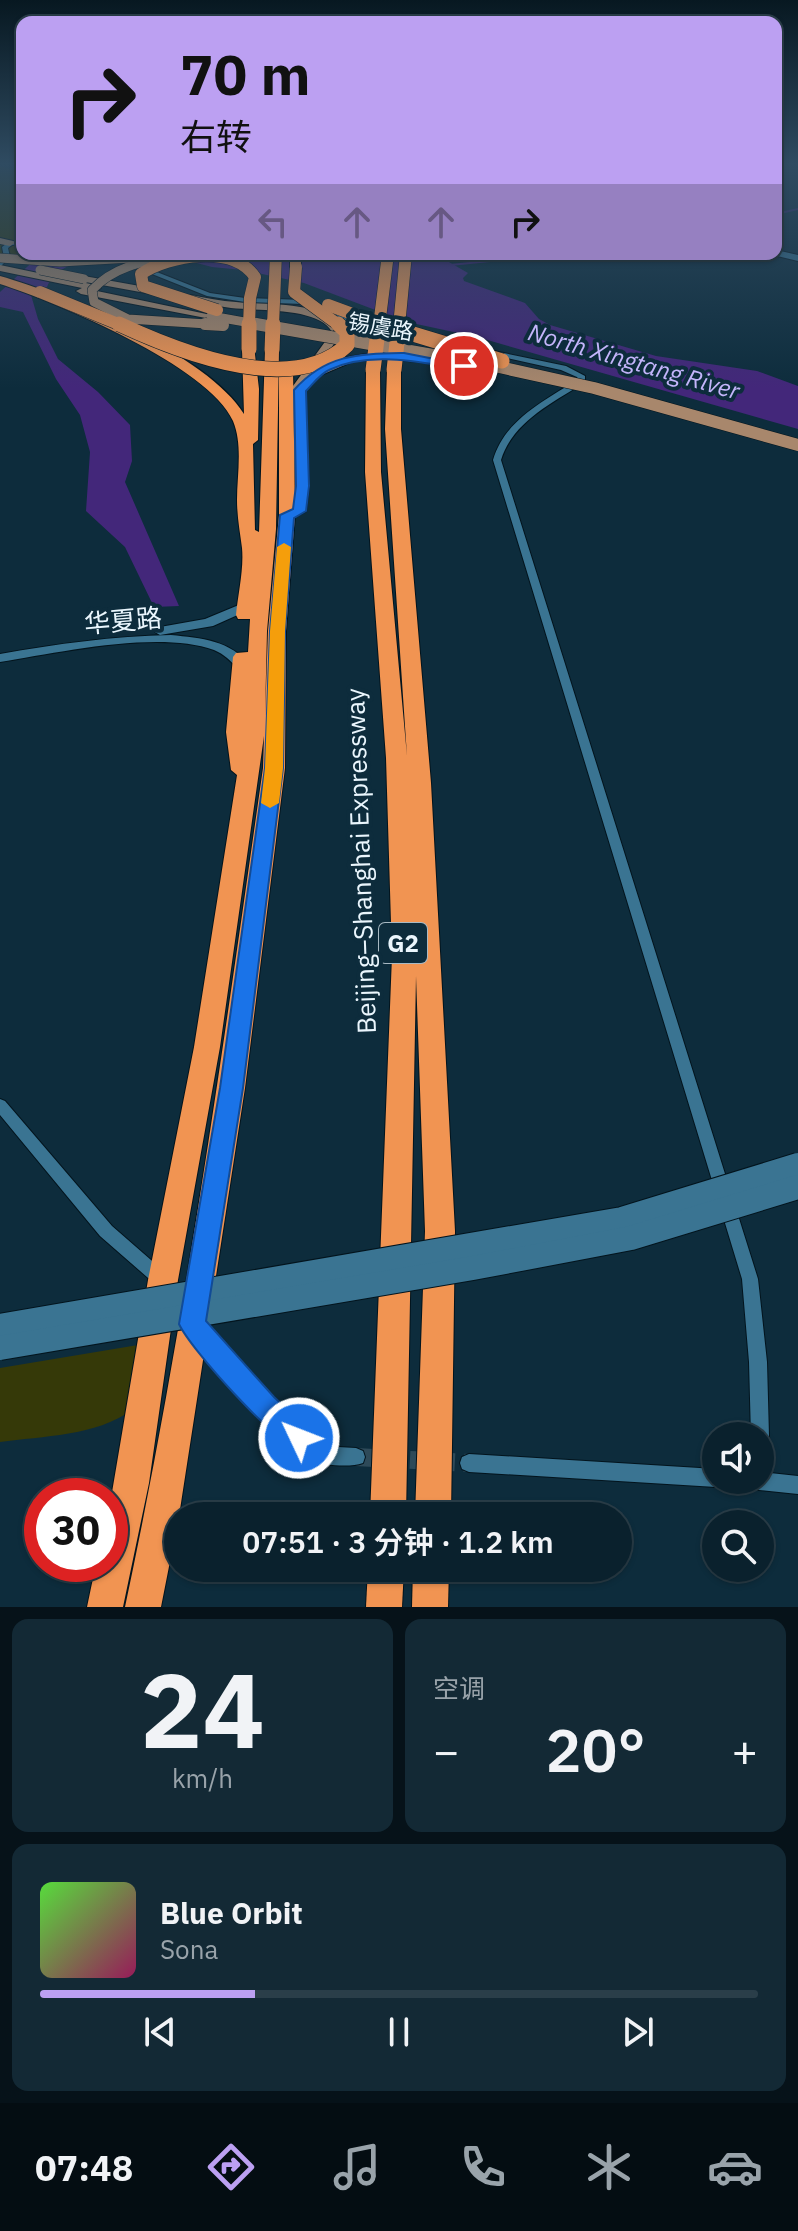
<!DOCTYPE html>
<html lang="zh">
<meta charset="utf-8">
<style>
body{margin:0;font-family:"IBM Plex Sans","Noto Sans SC",sans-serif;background:#132935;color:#f1f3f6;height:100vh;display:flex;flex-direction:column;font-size:30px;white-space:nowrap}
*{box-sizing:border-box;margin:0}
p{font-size:26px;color:#99a3aa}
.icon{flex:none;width:44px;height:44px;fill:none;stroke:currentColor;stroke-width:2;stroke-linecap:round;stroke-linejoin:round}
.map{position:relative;height:1607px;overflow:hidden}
.panel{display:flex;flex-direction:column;gap:12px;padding:12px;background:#061219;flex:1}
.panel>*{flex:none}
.banner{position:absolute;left:16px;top:16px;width:766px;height:244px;border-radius:16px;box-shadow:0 2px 6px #0004,0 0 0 2px #2a3e49;background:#bca0f2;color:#111;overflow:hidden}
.controls{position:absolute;left:702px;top:1422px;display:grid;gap:16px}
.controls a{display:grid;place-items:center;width:72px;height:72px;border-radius:50%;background:#0a212d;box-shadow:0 2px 6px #0004,0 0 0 2px #2a3e49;font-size:40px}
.speed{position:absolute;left:24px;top:1478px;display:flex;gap:16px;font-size:40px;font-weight:700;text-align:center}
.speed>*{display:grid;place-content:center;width:104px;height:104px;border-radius:50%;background:#0a212d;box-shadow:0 2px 6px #0004,0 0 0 2px #2a3e49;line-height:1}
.speed .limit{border:12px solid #d22;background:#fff;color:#111}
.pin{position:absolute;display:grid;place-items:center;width:68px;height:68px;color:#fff;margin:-34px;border:4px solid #fff;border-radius:50%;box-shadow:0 2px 8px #0007}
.me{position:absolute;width:88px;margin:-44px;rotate:313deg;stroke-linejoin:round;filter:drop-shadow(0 0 6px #0008)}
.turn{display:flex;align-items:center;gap:28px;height:168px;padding:0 32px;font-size:36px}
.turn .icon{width:104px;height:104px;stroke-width:2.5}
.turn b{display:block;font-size:56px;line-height:68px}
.lanes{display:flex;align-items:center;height:76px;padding:0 32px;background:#0003;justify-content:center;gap:40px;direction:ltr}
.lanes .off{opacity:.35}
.big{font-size:60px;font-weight:600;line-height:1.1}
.panel .card{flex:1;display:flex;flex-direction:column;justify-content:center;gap:12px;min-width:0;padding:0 28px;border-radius:16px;background:#132935}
.panel .dial{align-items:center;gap:0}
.dial b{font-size:104px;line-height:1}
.song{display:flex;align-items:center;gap:24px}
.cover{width:96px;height:96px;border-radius:12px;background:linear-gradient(135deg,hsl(110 70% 55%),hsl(330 70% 35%))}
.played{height:8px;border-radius:4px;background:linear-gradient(90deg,#bca0f2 30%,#2a3e49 30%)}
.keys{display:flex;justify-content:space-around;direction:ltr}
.heat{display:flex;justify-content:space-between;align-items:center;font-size:44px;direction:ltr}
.panel .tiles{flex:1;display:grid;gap:12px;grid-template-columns:1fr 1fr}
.card:last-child{grid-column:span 2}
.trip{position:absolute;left:164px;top:1502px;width:468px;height:80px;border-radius:40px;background:#0a212d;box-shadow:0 2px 6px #0004,0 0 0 2px #2a3e49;font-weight:600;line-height:80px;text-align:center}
.tab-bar{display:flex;height:128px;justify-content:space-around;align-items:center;background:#040d12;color:#99a3aa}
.tab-bar .icon{width:56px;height:56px}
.tab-bar .current{color:#bca0f2}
.tab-bar b{font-size:36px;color:#f1f3f6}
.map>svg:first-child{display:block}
.green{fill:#353908}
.water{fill:#43277a}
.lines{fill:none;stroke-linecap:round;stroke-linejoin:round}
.stream{stroke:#43277a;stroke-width:2}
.street-tunnel{stroke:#2e4a59;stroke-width:18;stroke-dasharray:18 9;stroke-linecap:butt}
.street-casing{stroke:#03141d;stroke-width:2}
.secondary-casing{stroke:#03141d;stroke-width:2}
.primary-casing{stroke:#03141d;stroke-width:2}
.highway-casing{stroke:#03141d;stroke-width:2}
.street{fill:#3a7492;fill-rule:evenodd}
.secondary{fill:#3a7492;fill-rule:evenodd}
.primary{fill:#a8876c;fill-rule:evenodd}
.highway{fill:#f19452;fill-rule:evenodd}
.secondary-bridge-casing{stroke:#03141d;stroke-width:26;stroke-linecap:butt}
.primary-bridge-far1-casing{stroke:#03141d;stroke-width:10;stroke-linecap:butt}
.primary-bridge-casing{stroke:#03141d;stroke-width:13;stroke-linecap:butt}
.highway-bridge-far1-casing{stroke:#03141d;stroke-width:13;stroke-linecap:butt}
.highway-bridge-casing{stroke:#03141d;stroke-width:16;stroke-linecap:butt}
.secondary-bridge{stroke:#3a7492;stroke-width:24}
.primary-bridge-far1{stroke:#a8876c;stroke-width:9}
.primary-bridge{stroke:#a8876c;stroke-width:12}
.highway-bridge-far1{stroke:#f19452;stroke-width:12}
.highway-bridge{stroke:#f19452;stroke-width:15}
.route{fill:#1a73e8;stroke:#114b97;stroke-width:2}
.slow{fill:#f59e0b}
.labels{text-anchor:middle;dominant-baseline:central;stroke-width:8;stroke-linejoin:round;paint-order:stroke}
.far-street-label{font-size:22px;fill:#eaf6fd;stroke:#0d2c3c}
.far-water-label{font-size:24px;font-style:italic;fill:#c4b5fb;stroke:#0d2c3c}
.shield{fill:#0d2c3c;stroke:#a8b9c3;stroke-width:2}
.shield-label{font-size:24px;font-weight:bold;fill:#eaf6fd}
.street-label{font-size:26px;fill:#eaf6fd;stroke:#0d2c3c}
</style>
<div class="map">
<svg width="798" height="1607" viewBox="0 0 798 1607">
<rect width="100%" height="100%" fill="#0d2c3c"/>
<g class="green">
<path d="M0,166l22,7v81h19l-8,5 -33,-3z"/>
<path d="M144,1344l-12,66c-36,26 -89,26 -132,32v-74z"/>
</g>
<g class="water">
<path d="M41,254h54c-16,6 -42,16 -48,33l-16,8 7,24 20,40 40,33 32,33 2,36 -7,21 54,124 -25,1 -29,-60 -39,-36 4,-59 -10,-37 -24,-36 -33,-67 -23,-5v-15z"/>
<path d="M162,254h196l18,4 21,-4h38l33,19 -5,5 1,3 61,22 14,16 11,6 106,31 101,15 41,15v43l-321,-92 -70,-15 -103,-39 -61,-13 -31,-3z"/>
</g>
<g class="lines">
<g class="stream">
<path d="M776,214l22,-5"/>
<path d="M450,265l108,-11"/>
</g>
<path class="street-tunnel" d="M356,1457l113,6"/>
<defs>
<g id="street">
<path d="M10,241h12v4h-10l-4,3 2,9 -10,10v-6l4,-4 -2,-10z"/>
<path d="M81,254h14l14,4 -3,2z"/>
<path d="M139,265l71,28 35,5 59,2 49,20 32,7 -4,2 -33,-5 -45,-20 -58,-2 -38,-6 -70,-28 -1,-1z"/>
<path d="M489,350l77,16 19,10v6c-32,21 -72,39 -84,78l257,819 9,83 3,111 28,3v18l-49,-5 -7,-3 -2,-6h20v-44h-9l-2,-74 -7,-83 -249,-819c12,-41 52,-59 85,-81l-1,-2 -16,-7 -72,-16z"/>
<path d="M0,1099l5,2 107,125 55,48 2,5 -2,5 -6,2 -6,-2 -55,-48 -100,-121z"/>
<path d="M197,1321l6,3 67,76 50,46 36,2 7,3 2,6 -2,6c-14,5 -40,2 -54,-3l-51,-48 -67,-78 -3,-5 3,-5z"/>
<path d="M469,1454l247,15v11h9l-2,4 -7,3 -247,-15 -7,-3 -2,-6 2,-6z"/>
</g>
<g id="secondary">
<path d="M776,250l22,5v6l-25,-6 3,-1z"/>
<path d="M246,602l7,4 -2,3 -38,17 -53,9 -7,-4 7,-4 45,-8z"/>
<path d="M171,635c30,3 60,5 79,31l-2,3h-10c-7,-8 -14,-15 -24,-19 -56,-20 -156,3 -214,12v-8c57,-10 113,-18 171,-19z"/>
</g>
<g id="primary">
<path d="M0,238l13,3 2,2 -5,3 -10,-2z"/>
<path d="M0,265l100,21 1,2 -4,3 119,25 -5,3 -130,-25 -5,-3 6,-3 -82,-17z"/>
<path d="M84,276l78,14 5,3 -5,3 -82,-15v-4z"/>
<path d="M191,295c15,3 30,6 45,7 31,4 90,-3 106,30l-23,34c28,-13 98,-22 125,-5l-6,3 -50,-5 -34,2 -47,20 -2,5 4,100 -3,25 -14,7h-10v-6l11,-3 2,-23 -2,-100 39,-54c-12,-25 -76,-21 -101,-24 -15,-2 -29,-5 -44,-8v-4z"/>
</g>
<g id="highway">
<path d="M290,254h12l-2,16 -10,-3z"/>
<path d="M0,276c65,18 209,80 244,138l-2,-65 12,-3 5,43 -1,51 -5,4 2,86 4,2 6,-182 7,-4 7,4 -3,179 -9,102 -2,86 3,-86 11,-116v-148l7,-4 7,4 2,148 -9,116 -1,137 -40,320 -66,428 -18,91h-36c59,-277 98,-559 138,-839l1,-32 -44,311 -42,233 -29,203 -26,124h-36l9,-43h14v-60l38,-224 46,-233 43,-272 -6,-5 -5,-38 7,-75 3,-4 12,-1 2,-33h-12l-2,-4c2,-21 8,-46 6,-67 -2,-16 -5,-31 -5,-48 0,-25 6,-55 -4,-79 -24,-55 -177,-119 -233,-137z"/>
<path d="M373,366l7,4 1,102 26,284 -22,-327 2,-59 7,-4 7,4v59l30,354 24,448 -4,285h-36l10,-285 -9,-255 -10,540h-36l22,-560 -6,-198 -21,-286 1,-102z"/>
<path d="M368,1568h36l-2,39h-36z"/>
<path d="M413,1568h36l-1,39h-36z"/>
</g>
</defs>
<use href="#street" class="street-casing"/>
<use href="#secondary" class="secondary-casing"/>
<use href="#primary" class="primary-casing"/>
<use href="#highway" class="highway-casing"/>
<use href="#street" class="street"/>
<use href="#secondary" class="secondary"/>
<use href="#primary" class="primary"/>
<use href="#highway" class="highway"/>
<defs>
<g id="secondary-bridge">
<path d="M0,1326l622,-107 176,-54"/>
<path d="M0,1348l473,-80 158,-30 167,-51"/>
</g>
<g id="primary-bridge-far1">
<path d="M179,255c-32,6 -64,10 -87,35l2,12 34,17 95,6"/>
<path d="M0,258l60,4 72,-4"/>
<path d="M40,270l44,9"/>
<path d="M211,316l56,10"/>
</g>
<g id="primary-bridge">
<path d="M205,324l18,1"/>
<path d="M256,324l234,41 104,23 204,57"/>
</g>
<g id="highway-bridge-far1">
<path d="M296,267l-2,25 46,34"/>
<path d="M40,292l83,34"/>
<path d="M328,305l57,21"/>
<path d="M217,310l-74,-24 -2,-12c28,-19 92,-30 114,3l-5,21 -1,28"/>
<path d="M273,326l3,-72"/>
<path d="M379,326l9,-72"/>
<path d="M399,326l7,-72"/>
</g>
<g id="highway-bridge">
<path d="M119,324c58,27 172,74 228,21v-13l-9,-8"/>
<path d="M380,324l122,37"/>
<path d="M249,349v-25"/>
<path d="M272,350l1,-26"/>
<path d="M373,370l6,-46"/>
<path d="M394,370l5,-46"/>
</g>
</defs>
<use href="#secondary-bridge" class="secondary-bridge-casing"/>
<use href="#primary-bridge-far1" class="primary-bridge-far1-casing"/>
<use href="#primary-bridge" class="primary-bridge-casing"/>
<use href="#highway-bridge-far1" class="highway-bridge-far1-casing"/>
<use href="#highway-bridge" class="highway-bridge-casing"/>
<use href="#secondary-bridge" class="secondary-bridge"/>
<use href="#primary-bridge-far1" class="primary-bridge-far1"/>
<use href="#primary-bridge" class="primary-bridge"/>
<use href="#highway-bridge-far1" class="highway-bridge-far1"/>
<use href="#highway-bridge" class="highway-bridge"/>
</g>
<linearGradient id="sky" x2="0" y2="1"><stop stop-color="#071821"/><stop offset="0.42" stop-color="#2f4b61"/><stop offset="1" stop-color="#2f4b61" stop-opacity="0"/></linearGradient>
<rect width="798" height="389" fill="url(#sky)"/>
<path class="route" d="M404,353l66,13 -6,3c-42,-6 -94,-19 -135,1 -9,4 -16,14 -23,21l3,95 -3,25 -12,7 -9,113 -2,137 -40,320 -37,233 68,76 35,32 4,9 -4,9 -10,4c-25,-10 -108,-101 -120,-127l41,-236 45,-320 5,-137 10,-116 13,-6 3,-23 -2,-96c32,-36 65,-36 110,-37z"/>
<path class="slow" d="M284,543l7,4 -6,84 -2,137 -4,35 -9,5 -9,-5 4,-35 5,-137 7,-84z"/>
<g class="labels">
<g class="far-street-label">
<text transform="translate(381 326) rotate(10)">锡虞路</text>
</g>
<g class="far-water-label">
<text transform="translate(634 361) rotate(16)">North Xingtang River</text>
</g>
<rect class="shield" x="379" y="923" width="48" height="40" rx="6"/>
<g class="shield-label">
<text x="403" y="943">G2</text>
</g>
<g class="street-label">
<text transform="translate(123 620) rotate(-5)">华夏路</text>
<text transform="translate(360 861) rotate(-92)">Beijing–Shanghai Expressway</text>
</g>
</g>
</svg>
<div class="controls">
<a><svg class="icon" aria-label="sound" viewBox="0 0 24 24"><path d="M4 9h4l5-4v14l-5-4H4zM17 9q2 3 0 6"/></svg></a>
<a><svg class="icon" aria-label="search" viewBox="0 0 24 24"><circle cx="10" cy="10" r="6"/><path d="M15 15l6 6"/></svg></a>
</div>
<div class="speed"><div class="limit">30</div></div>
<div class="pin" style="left:464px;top:366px;background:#d93025"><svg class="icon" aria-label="arrive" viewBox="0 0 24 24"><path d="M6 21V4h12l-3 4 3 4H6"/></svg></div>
<svg class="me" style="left:299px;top:1438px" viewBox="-20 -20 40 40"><circle r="17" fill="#1a73e8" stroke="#fff" stroke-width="3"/><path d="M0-11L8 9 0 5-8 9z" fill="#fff"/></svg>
<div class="trip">07:51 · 3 分钟 · 1.2 km</div>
<div class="banner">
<div class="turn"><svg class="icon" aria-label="right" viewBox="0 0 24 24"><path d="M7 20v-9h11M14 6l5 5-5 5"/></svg><div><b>70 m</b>右转</div></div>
<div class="lanes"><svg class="icon off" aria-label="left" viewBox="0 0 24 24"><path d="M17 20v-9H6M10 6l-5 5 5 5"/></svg><svg class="icon off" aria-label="ahead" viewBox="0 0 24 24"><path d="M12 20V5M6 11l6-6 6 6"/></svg><svg class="icon off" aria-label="ahead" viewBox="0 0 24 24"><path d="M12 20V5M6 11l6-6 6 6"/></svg><svg class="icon" aria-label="right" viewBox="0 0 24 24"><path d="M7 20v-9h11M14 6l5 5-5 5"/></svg></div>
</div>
</div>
<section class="panel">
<div class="tiles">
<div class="card dial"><b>24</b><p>km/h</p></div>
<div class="card"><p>空调</p>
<div class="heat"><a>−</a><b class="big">20°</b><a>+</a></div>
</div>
<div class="card">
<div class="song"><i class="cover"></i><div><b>Blue Orbit</b><p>Sona</p></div></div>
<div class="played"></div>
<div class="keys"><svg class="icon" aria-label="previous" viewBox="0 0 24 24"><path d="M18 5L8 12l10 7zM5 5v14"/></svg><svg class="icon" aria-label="pause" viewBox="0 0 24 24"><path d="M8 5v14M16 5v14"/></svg><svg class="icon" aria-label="next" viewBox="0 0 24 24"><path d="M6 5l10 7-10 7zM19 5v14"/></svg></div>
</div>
</div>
</section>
<nav class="tab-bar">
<b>07:48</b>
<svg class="icon current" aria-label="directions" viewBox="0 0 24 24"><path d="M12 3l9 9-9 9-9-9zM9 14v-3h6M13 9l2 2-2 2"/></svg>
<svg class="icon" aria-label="music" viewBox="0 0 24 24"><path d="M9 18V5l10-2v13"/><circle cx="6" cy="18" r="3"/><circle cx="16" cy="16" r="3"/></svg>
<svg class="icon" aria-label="phone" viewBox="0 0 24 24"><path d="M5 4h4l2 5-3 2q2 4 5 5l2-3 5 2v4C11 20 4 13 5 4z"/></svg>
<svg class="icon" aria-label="climate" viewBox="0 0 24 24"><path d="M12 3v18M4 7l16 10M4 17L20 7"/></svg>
<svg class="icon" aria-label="car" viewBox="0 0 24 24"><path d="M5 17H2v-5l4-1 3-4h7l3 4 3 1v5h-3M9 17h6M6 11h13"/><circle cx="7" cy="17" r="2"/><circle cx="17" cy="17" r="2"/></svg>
</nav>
